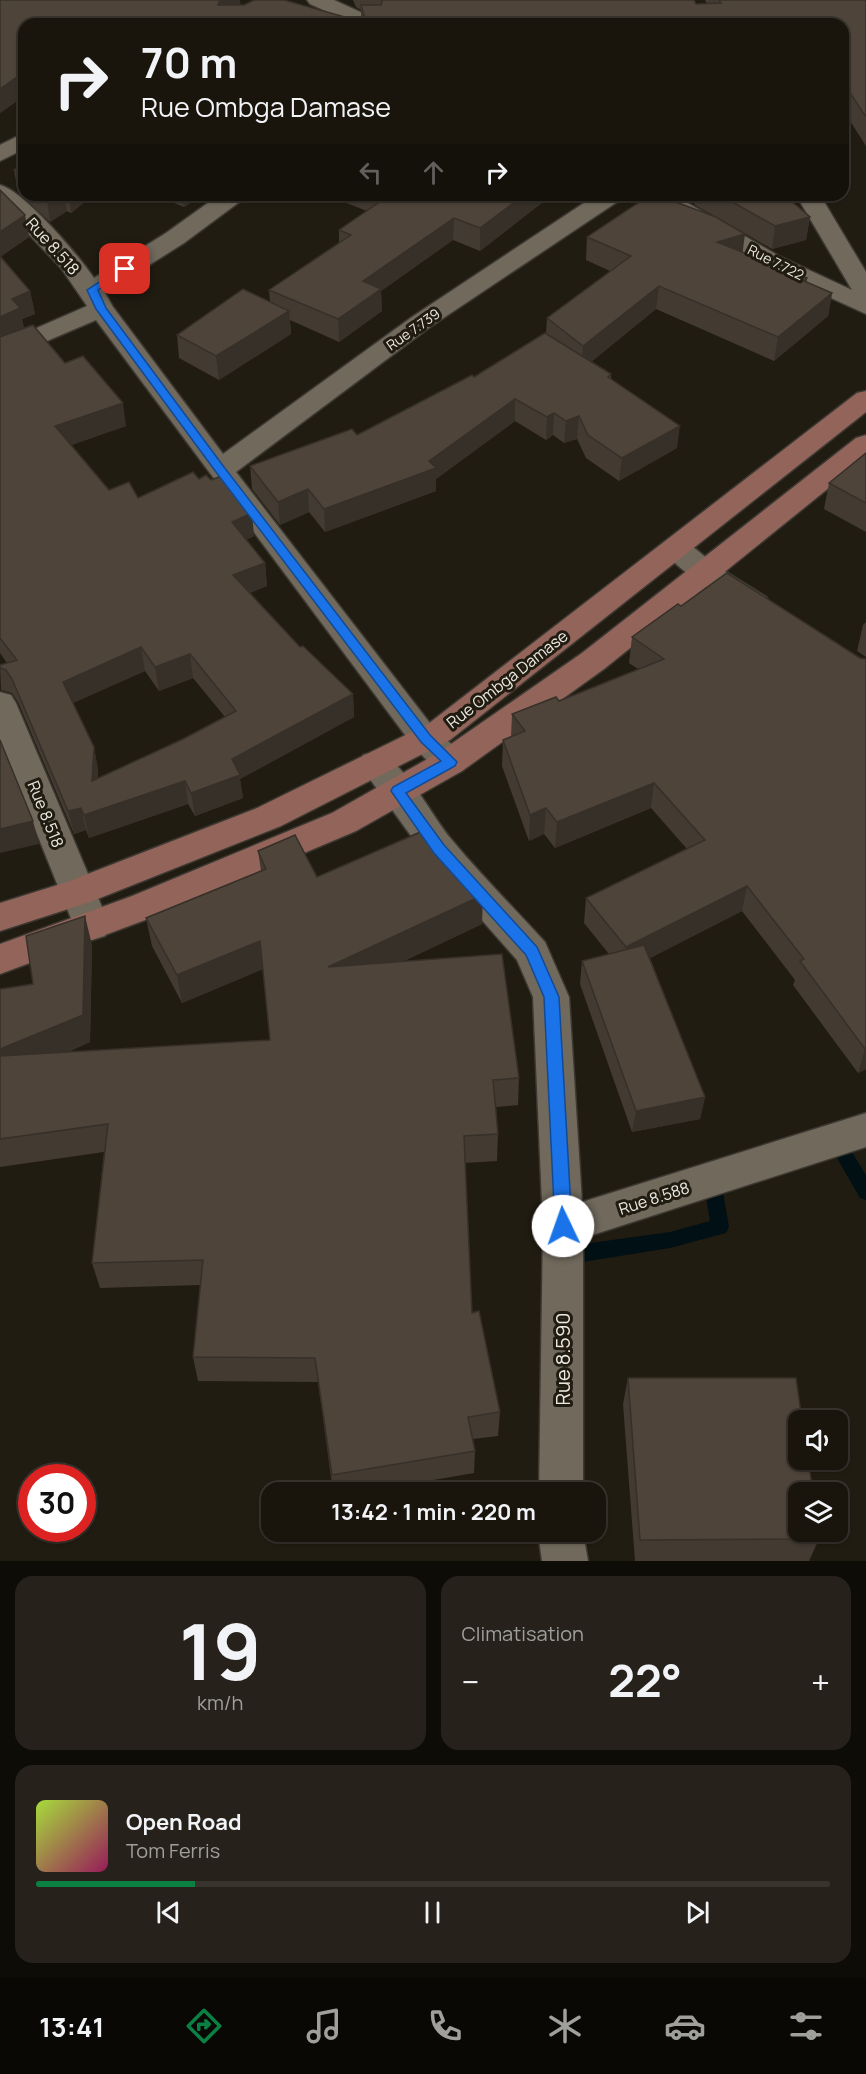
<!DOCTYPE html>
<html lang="fr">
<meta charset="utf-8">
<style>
body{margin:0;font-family:Manrope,sans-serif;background:#26221b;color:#f1f3f6;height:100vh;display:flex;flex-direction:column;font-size:22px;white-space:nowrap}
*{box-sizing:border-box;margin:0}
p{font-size:20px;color:#9f9f9d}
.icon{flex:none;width:33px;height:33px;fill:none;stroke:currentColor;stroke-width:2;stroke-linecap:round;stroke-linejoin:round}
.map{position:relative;height:1561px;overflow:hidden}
.side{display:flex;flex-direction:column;gap:15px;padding:15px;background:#0e0c07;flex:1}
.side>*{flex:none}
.top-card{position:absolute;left:18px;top:18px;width:831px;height:183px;border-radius:18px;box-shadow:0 2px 4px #0004,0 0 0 2px #37342e;background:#19150d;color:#f1f3f6;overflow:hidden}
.controls{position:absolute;left:788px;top:1410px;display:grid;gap:12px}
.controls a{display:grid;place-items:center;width:60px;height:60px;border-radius:12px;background:#19150d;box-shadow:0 2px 4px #0004,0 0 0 2px #37342e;font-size:30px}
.speed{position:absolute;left:18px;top:1464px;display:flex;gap:12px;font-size:30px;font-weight:700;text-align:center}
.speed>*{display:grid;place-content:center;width:78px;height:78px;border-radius:50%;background:#19150d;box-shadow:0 2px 4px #0004,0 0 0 2px #37342e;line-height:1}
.speed .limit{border:9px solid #d22;background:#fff;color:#111}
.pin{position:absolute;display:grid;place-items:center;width:51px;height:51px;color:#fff;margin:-26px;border-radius:12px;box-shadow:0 3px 9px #0006}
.me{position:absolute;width:66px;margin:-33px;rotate:357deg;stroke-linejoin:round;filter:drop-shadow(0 0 4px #0008)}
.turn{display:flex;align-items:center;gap:21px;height:126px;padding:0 24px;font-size:27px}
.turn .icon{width:78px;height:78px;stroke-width:2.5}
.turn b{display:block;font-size:42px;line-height:51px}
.lanes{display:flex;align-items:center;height:57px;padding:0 24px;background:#0003;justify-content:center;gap:30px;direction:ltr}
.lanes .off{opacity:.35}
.big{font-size:45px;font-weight:700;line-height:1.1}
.side .widget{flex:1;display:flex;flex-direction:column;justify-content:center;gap:9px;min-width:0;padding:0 21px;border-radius:18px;background:#26221b}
.side .dial{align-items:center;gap:0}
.dial b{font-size:78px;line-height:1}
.song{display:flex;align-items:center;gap:18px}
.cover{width:72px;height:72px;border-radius:9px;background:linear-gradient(135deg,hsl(80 70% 55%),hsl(330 70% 35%))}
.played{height:6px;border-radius:3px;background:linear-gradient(90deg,#0b8043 20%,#37342e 20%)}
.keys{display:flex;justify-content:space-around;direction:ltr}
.heat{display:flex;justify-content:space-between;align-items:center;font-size:33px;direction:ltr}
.side .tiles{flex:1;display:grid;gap:15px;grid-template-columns:1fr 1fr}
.widget:last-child{grid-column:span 2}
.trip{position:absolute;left:261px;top:1482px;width:345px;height:60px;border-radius:18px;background:#19150d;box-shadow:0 2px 4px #0004,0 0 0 2px #37342e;font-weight:700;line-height:60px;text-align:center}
.tabs{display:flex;height:96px;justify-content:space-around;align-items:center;background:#0a0805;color:#9f9f9d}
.tabs .icon{width:42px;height:42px}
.tabs .selected{color:#0b8043}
.tabs b{font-size:27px;color:#f1f3f6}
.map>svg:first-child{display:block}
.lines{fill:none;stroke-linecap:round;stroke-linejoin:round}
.stream{fill:#001014;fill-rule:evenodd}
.minor-casing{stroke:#3c3832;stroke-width:3}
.secondary-casing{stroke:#3c3832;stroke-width:3}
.minor{fill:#70695c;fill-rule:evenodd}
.secondary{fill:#93655a;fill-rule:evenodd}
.wall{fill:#433a32;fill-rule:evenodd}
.shaded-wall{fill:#373029}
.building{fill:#4e443a;stroke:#373029;stroke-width:1.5;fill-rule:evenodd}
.route{fill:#1a73e8;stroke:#114b97;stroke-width:1.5}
.labels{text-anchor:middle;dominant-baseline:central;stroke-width:6;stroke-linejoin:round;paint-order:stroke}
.far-street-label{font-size:14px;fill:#ebe8e0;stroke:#211c11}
.street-label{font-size:16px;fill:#ebe8e0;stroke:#211c11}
.near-street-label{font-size:20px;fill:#ebe8e0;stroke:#211c11}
</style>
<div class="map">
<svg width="866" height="1561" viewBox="0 0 866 1561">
<rect width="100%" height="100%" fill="#211c11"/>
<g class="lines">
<g class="stream">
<path d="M835,1131l6,3 25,41v25l-6,-2 -34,-59 3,-5z"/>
<path d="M711,1167l6,2 3,6 9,52 -3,6 -56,15 -94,15 -7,-3 -2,-6 2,-6 7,-3 94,-13 40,-11 -8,-46 3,-6z"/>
</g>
<defs>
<g id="minor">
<path d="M307,0h27l44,20 3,4h-27l-44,-20z"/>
<path d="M24,133v16l-24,12v-16z"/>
<path d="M0,185c24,6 79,71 94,93l72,-45 53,-38h27l-4,5 -58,43 -79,50 8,14 110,147 189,-137 184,-122h28l-4,5 -190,127 -194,145 200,259 26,22 4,9 -4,9c-23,6 -33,-9 -48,-24l-318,-427 -96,41v-17l87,-38 -26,-38 -61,-64z"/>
<path d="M645,195h29l105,61 73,34 -56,-95h24l46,77v42l-105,-48 -112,-66z"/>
<path d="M676,538l10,3 29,24 51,32 4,7 -4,7c-5,2 -9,3 -14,2 -19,-3 -80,-48 -91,-65l5,-7z"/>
<path d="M0,692l11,3 5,8 94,223 -5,10 -13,4 -13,-4 -5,-10 -74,-184z"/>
<path d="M375,752c31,9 56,64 77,88 29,35 62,68 93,102l24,55 13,205 284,-89v34l-283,91v254h-44l4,-266 -10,-229 -16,-37 -90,-102 -68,-94 4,-9z"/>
<path d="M538,1532h45l5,29h-46z"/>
</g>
<g id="secondary">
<path d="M866,391v21l-416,328 -169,86 -191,76 -90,29v-28l67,-21 190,-74 171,-84 429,-331z"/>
<path d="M866,435v23l-262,211 -142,102 -106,60 -200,85 -156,58v-30l132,-48 200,-83 106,-60 144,-100 274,-215z"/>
</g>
</defs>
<use href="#minor" class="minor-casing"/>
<use href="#secondary" class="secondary-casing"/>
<use href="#minor" class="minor"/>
<use href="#secondary" class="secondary"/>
</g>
<g class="wall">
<path d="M0,0h240v5l121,17v-12l-5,-3 -3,-7h341l2,4h11l-2,-4h161v146l-23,-36v-86h-819v72l-24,17z"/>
<path d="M24,164v31h69l-22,18 -4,-2 -17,11 -32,-30 -4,-22z"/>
<path d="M0,190l29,47 -29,20 30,34 5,23 -13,5 2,9 41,35 61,63 -55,19 38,45 29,8 61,-19 55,57 -8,4 19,23 2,23 -17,7 50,54 53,47 1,23 -114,62 3,19 -48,18 -7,-12 -99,34 -3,-8 -12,4 -56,-132 -6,-9 -11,-3 -1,-25 7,-2 -7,-10zM145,671l14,20 34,-13 32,39 -42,22 -85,39v-8l-4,-23 -21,-44z"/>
<path d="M142,195h61l-19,12 -25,-10 -4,3z"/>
<path d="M326,195h226l-72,56 -27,-11 -72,51 1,20 -43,31 -49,-22 1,14 -72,46 -40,-22 -2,-23 93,-33 -1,-12 70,-47v-13l28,-19z"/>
<path d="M688,195h96l26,22 -4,23 -34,9 -77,-44z"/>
<path d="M587,237l155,15 65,26v4l25,11 -4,23 -54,45 -118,-52 -65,53 20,12v4l66,70 -58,33 -33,-23 -9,-19 -13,4 -11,-8 -7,5 -31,-19 -79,58v12l-111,41 -16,-20 -29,13 -28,-36 -2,-23 107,-31 117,-58 72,-43 1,-16 63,-47 -24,-11z"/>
<path d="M866,453v79l-42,-23 5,-26z"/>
<path d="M681,606l179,52 6,411 -8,4 -65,-88 2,-5 -53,-69 -92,47 55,139 -5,22 -68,13 -52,-148 2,-23 27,-7 -25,-31 2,-25 101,-49 -36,-41 -96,40 -11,-14 -15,7 -27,-75 1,-26 8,-3 1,-23 47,-13 79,-32 -9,-6 3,-26z"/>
<path d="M866,622v35l-9,-6 6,-26z"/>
<path d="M258,851l59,26 165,47 -80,38 117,116 -1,27 -22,2 2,27 -1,27 -32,2 7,150 28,99 -2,24 -25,3 2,12 -1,22 -110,19h-31l-15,-110 -120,-1 -5,-24 7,-72 -100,3 -8,-25 12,-111 -104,15v-178l33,-5 59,-39 -2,97 -22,10 202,-12 -7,-71 -81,34 -30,-57 -6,-28 115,-47z"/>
<path d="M628,1378l191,161 -10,22h-174l-12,-157z"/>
</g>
<g class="shaded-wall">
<path d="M220,0h20l1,8 -23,-3z"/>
<path d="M24,72v24l-24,17v-24z"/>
<path d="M54,195h10l3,16 -17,11 -3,-22z"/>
<path d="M68,195h25l-22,18z"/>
<path d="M154,195h5v2l-4,3z"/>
<path d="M182,195h21l-19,12z"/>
<path d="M524,195h28l-72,56v-23z"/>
<path d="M25,215l4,22 -29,20v-25z"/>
<path d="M810,217l-4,23 -34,9 3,-23z"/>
<path d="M454,218l-1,22 -72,51 1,20 -43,31 -1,-23 25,-38z"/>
<path d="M745,234l-3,23 -25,-15z"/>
<path d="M659,286l-3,23 -74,60 1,-23z"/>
<path d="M30,291l5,23 -13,5 2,12 -24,11v-25l12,-18z"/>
<path d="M832,293l-4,23 -54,45 4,-24z"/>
<path d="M289,311l2,23 -72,46 -3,-24z"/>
<path d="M515,399v22l-79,58v12l-111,41 -1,-23 105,-48z"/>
<path d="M123,403l3,23 -66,23 -5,-23z"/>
<path d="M554,413l-1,22 -7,5 1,-23z"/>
<path d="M579,416l-2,23 -13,4 2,-22z"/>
<path d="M680,426l-3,22 -58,33 3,-23z"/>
<path d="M308,489l1,23 -29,13 -2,-23z"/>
<path d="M252,513l2,23 -20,9 -2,-23z"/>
<path d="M265,563l2,23 -31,12 -3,-23z"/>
<path d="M141,647l4,24 -77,34 -5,-23z"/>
<path d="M190,654l3,24 -34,13 -4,-24z"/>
<path d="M353,694l1,23 -114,62 3,19 -48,18 -4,-23 41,-34z"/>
<path d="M94,747l4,23 -1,34 -5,-23z"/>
<path d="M185,781l3,23 -99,34 -5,-23z"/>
<path d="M654,783l-3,25 -96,40 2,-26z"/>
<path d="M81,808l5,22 -12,4 -6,-23z"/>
<path d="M546,808l-2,26 -15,7 1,-26z"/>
<path d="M33,821l6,23 -39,9v-24z"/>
<path d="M747,886l-5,25 -119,61 3,-25z"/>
<path d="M483,895l-1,29 -152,72 -2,-29z"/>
<path d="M85,916l7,29 -2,97 -90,38v-31z"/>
<path d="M260,941l3,28 -81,34 -5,-28z"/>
<path d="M865,1049h1v20l-8,4z"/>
<path d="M705,1097l-5,22 -68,13 4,-21z"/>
</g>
<g class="building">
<path d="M0,0h220l-2,5h26l10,-5h30l82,23 -5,-18h20l1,-3 -1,-2h313l2,4 25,-1 -2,-3h147v117l-23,-35v-58h-819v48l-24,17z"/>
<path d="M24,164v16l-10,-10z"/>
<path d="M0,190l25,25 -25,17z"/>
<path d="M41,195h13l-7,5z"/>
<path d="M384,195h140l-44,33 -26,-10 -91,63 18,8 -43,30 -69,-29 82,-55 -12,-5 49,-34z"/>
<path d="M650,195h7l59,22 29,17 -28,8 90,36 -3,3 28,12 -54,44 -119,-51 -76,60 -36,-28 84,-62 -44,-19z"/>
<path d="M720,195h64l26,22 -35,9z"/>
<path d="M0,256l30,35 -18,8 8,9 -20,9z"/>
<path d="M243,289l46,22 -73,45 -39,-21z"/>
<path d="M33,325l32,38 18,-7 40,47 -68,23 54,64 20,-8 9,16 55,-26 6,7 7,-4 5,5 13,-5 28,38 -20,9 33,41 -32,12 67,72 3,-1 50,48 -121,65 8,16 -49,18 -6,-12 -101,34 -3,-7 -13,3 -56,-132 -6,-9 -6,-2v-3l17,-5 -17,-22v-301zM141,647l14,20 35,-13 46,57 -53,28 -91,42 2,-34 -31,-65z"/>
<path d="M545,333l66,41 -3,3 72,49 -58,32 -34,-23 -9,-19 -13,5 -12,-8 -7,4 -32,-18 -86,62 7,7 -112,41 -16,-20 -30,13 -28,-36 102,-37 5,6 115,-60 2,2z"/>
<path d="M866,453v50l-37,-20z"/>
<path d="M727,573l133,85 6,1v390h-1l-65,-88 4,-2 -57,-73 -121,61 -40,-49 119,-58 -51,-57 -97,39 -11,-14 -16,7 -27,-75 22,-9 -13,-17 44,-17 3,4 105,-42 -32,-22 46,-33 3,2z"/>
<path d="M0,740l33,81 -33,8z"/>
<path d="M425,830l58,65 -155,72 174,-13 17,124 -26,2 5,54 -34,2 8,177 7,-2 21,101 -32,5 7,34 -143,24 -17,-117 -122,-1 10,-97 -111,3 16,-139 -108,15v-83l270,-16 -10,-99 -83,34 -31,-57 120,-49 -8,-18 37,-16 22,42z"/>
<path d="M85,916l-2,99 -83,34v-60l33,-5 -7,-48z"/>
<path d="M644,945l61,152 -69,14 -54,-150z"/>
<path d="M628,1378h168l6,42h-4v40h10l5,32h-15v40h20l1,7 -179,1z"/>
</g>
<path class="route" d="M122,267l8,2 -32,21 8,18 118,159 206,268 27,27 -2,4 -49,27 38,52 93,102 22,50 13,229 -3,6 -6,2 -6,-2 -2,-6 -11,-229 -18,-42 -92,-102 -43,-62 2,-4 48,-26 -20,-19 -205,-270 -120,-163 -9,-19z"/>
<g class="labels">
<g class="far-street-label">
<text transform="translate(776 262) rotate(27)">Rue 7.722</text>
<text transform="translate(413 329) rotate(-35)">Rue 7.739</text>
</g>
<g class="street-label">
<text transform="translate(53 246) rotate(48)">Rue 8.518</text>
<text transform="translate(507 679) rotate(-38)">Rue Ombga Damase</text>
<text transform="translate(46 814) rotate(68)">Rue 8.518</text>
<text transform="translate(654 1198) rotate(-18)">Rue 8.588</text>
</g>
<g class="near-street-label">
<text transform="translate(562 1359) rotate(-90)">Rue 8.590</text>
</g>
</g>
</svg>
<div class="controls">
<a><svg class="icon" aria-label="sound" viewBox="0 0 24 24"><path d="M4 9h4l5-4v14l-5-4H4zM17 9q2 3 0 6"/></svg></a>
<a><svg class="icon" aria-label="layers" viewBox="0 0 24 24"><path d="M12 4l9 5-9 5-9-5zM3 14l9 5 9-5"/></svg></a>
</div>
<div class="speed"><div class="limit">30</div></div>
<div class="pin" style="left:125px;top:269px;background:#d93025"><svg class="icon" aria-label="arrive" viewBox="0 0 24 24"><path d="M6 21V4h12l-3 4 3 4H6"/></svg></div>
<svg class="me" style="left:563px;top:1226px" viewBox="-20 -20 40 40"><circle r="19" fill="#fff"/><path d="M0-13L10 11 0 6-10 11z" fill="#1a73e8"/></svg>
<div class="trip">13:42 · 1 min · 220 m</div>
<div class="top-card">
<div class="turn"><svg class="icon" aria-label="right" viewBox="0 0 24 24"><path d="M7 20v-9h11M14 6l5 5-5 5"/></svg><div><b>70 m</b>Rue Ombga Damase</div></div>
<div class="lanes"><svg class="icon off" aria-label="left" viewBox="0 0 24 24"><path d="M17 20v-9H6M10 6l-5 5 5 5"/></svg><svg class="icon off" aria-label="ahead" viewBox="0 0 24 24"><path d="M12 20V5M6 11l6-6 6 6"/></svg><svg class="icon" aria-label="right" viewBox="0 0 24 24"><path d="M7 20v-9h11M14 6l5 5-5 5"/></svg></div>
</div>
</div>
<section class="side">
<div class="tiles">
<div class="widget dial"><b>19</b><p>km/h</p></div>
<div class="widget"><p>Climatisation</p>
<div class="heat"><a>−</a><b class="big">22°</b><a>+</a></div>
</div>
<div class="widget">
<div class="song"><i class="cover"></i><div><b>Open Road</b><p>Tom Ferris</p></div></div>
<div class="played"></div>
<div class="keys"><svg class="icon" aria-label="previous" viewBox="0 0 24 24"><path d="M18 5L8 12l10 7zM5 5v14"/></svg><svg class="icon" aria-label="pause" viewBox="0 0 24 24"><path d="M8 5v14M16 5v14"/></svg><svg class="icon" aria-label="next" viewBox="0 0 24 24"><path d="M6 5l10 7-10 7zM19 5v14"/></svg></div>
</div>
</div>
</section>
<nav class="tabs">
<b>13:41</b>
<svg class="icon selected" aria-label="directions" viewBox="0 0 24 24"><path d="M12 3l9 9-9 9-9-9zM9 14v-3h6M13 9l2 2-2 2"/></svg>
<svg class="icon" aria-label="music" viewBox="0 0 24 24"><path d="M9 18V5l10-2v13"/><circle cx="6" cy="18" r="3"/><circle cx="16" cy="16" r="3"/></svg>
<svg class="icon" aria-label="phone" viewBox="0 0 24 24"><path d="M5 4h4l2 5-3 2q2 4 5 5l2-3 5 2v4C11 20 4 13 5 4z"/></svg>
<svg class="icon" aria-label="climate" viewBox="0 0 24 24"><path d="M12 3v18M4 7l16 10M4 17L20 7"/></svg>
<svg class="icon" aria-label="car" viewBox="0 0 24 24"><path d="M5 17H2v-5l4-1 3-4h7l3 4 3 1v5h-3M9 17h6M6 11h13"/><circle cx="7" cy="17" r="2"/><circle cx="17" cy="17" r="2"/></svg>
<svg class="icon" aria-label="filters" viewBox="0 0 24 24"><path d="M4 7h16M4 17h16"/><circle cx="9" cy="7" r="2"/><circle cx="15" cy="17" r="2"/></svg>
</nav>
